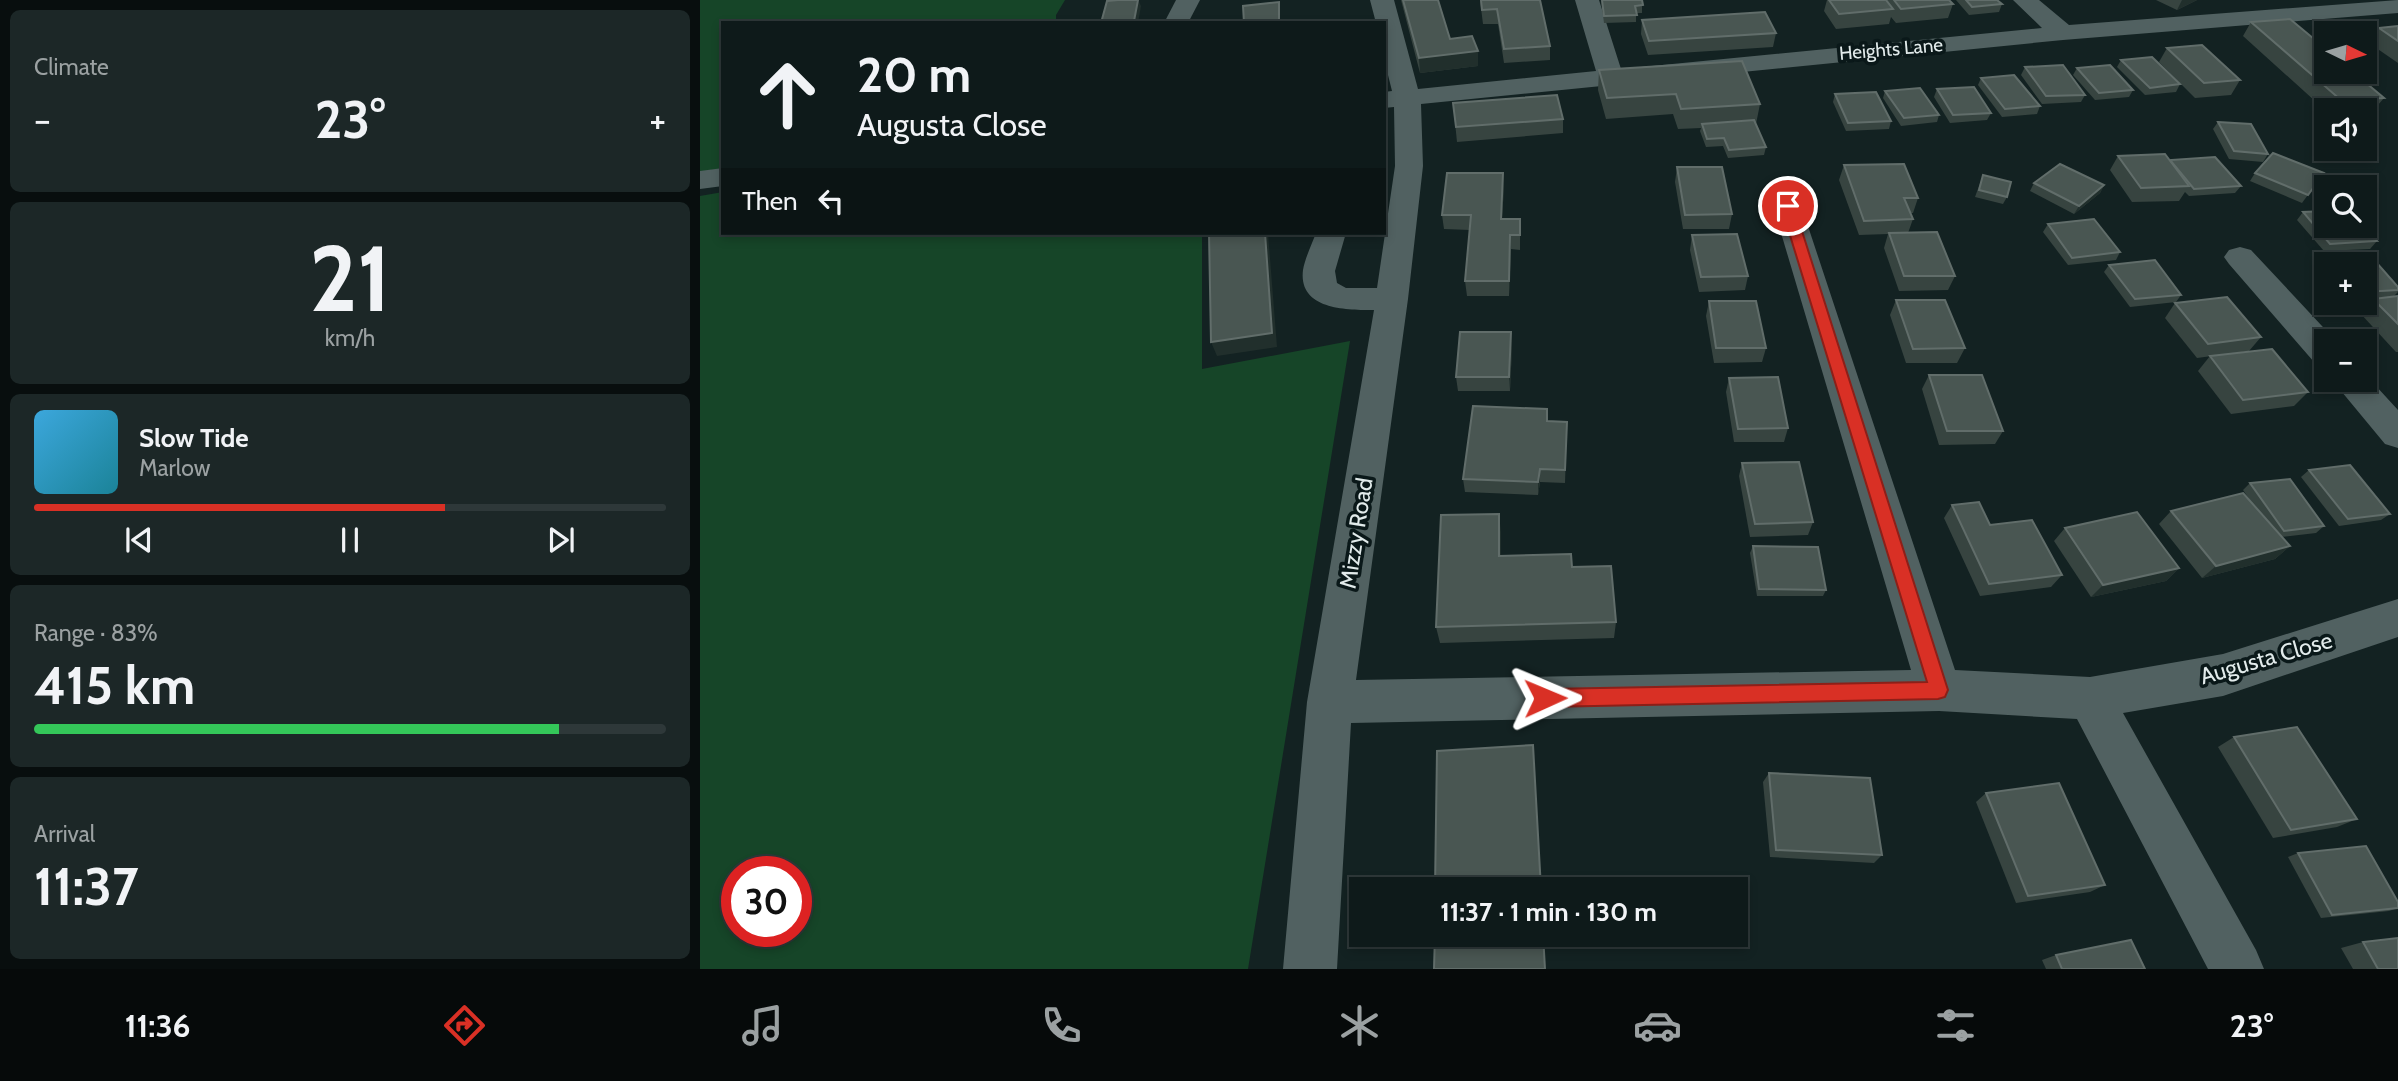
<!DOCTYPE html>
<meta charset="utf-8">
<style>
body{margin:0;font-family:Cabin,sans-serif;background:#1c2727;color:#f1f3f6;height:100vh;display:flex;flex-direction:column;font-size:26px;white-space:nowrap}
*{box-sizing:border-box;margin:0}
p{font-size:23px;color:#9ba1a2}
.icon{flex:none;width:38px;height:38px;fill:none;stroke:currentColor;stroke-width:2;stroke-linecap:round;stroke-linejoin:round}
.map{position:relative;flex:1;overflow:hidden}
.sheet{display:flex;flex-direction:column;gap:10px;padding:10px;background:#080e0e;width:700px}
.sheet>*{flex:none}
.top-card{position:absolute;left:21px;top:21px;width:665px;height:214px;border-radius:0px;box-shadow:0 4px 10px #0003,0 0 0 2px #2e3839;background:#0e1a1a;color:#f1f3f6;overflow:hidden}
.needle{width:46px;rotate:95deg}
.buttons{position:absolute;left:1614px;top:21px;display:grid;gap:14px}
.buttons a{display:grid;place-items:center;width:63px;height:63px;border-radius:0px;background:#0e1a1a;box-shadow:0 4px 10px #0003,0 0 0 2px #2e3839;font-size:35px}
.speed{position:absolute;left:21px;top:856px;display:flex;gap:14px;font-size:35px;font-weight:700;text-align:center}
.speed>*{display:grid;place-content:center;width:91px;height:91px;border-radius:50%;background:#0e1a1a;box-shadow:0 4px 10px #0003,0 0 0 2px #2e3839;line-height:1}
.speed .limit{border:10px solid #d22;background:#fff;color:#111}
.pin{position:absolute;display:grid;place-items:center;width:60px;height:60px;color:#fff;margin:-30px;border:4px solid #fff;border-radius:50%;box-shadow:0 2px 7px #0007}
.me{position:absolute;width:77px;margin:-38px;rotate:89deg;stroke-linejoin:round;filter:drop-shadow(0 0 5px #0008)}
.turn{display:flex;align-items:center;gap:24px;height:147px;padding:0 21px;font-size:32px}
.turn .icon{width:91px;height:91px;stroke-width:2.5}
.turn b{display:block;font-size:49px;line-height:60px}
.then{display:flex;align-items:center;height:66px;padding:0 21px;background:#0003;gap:14px;font-size:26px}
.big{font-size:52px;font-weight:700;line-height:1.1}
.sheet .tile{flex:1;display:flex;flex-direction:column;justify-content:center;gap:10px;min-width:0;padding:0 24px;border-radius:10px;background:#1c2727}
.sheet .dial{align-items:center;gap:0}
.dial b{font-size:91px;line-height:1}
.song{display:flex;align-items:center;gap:21px}
.cover{width:84px;height:84px;border-radius:10px;background:linear-gradient(135deg,hsl(200 70% 55%),hsl(190 70% 35%))}
.played{height:7px;border-radius:4px;background:linear-gradient(90deg,#d93025 65%,#2e3839 65%)}
.keys{display:flex;justify-content:space-around;direction:ltr}
.heat{display:flex;justify-content:space-between;align-items:center;font-size:38px;direction:ltr}
.charge{height:10px;border-radius:5px;background:linear-gradient(90deg,#34c759 83%,#2e3839 0)}
.trip{position:absolute;left:649px;top:877px;width:399px;height:70px;border-radius:0px;background:#0e1a1a;box-shadow:0 4px 10px #0003,0 0 0 2px #2e3839;font-weight:700;line-height:70px;text-align:center}
.tab-bar{display:flex;height:112px;justify-content:space-around;align-items:center;background:#060a0a;color:#9ba1a2}
.tab-bar .icon{width:49px;height:49px}
.tab-bar .selected{color:#d93025}
.tab-bar b{font-size:32px;color:#f1f3f6}
main{display:flex;flex:1;min-height:0}
.map>svg:first-child{display:block}
.green{fill:#164528;fill-rule:evenodd}
.lines{fill:none;stroke-linecap:round;stroke-linejoin:round}
.minor{fill:#516161;fill-rule:evenodd}
.wall{fill:#374440}
.shaded-wall{fill:#212f2c}
.building{fill:#495652;stroke:#616d6a;stroke-width:2}
.route{fill:#d93025;stroke:#8d1f18;stroke-width:2}
.labels{text-anchor:middle;dominant-baseline:central;stroke-width:7;stroke-linejoin:round;paint-order:stroke}
.far-street-label{font-size:19px;fill:#e2ebeb;stroke:#0a1819}
.street-label{font-size:23px;fill:#e2ebeb;stroke:#0a1819}
</style>
<main>
<section class="sheet">
<div class="tile"><p>Climate</p>
<div class="heat"><a>−</a><b class="big">23°</b><a>+</a></div>
</div>
<div class="tile dial"><b>21</b><p>km/h</p></div>
<div class="tile">
<div class="song"><i class="cover"></i><div><b>Slow Tide</b><p>Marlow</p></div></div>
<div class="played"></div>
<div class="keys"><svg class="icon" aria-label="previous" viewBox="0 0 24 24"><path d="M18 5L8 12l10 7zM5 5v14"/></svg><svg class="icon" aria-label="pause" viewBox="0 0 24 24"><path d="M8 5v14M16 5v14"/></svg><svg class="icon" aria-label="next" viewBox="0 0 24 24"><path d="M6 5l10 7-10 7zM19 5v14"/></svg></div>
</div>
<div class="tile"><p>Range · 83%</p><b class="big">415 km</b><div class="charge"></div></div>
<div class="tile"><p>Arrival</p><b class="big">11:37</b></div>
</section>
<div class="map">
<svg width="1698" height="969" viewBox="0 0 1698 969">
<rect width="100%" height="100%" fill="#132222"/>
<g class="green">
<path d="M0,0h365l-9,15v8h-333v145l-23,4z"/>
<path d="M23,192v41h479v136l148,-28 -102,628h-548v-773zM37,872h59v59h-59z"/>
</g>
<g class="lines">
<g class="minor">
<path d="M476,0h24l-12,23h-24z"/>
<path d="M670,0h24l24,89 178,-18 -21,-71h24l22,69 421,-41 -29,-28h26l30,25 329,-25v13l-335,27 -642,64 2,62 -15,133 -52,381 555,-10 -138,-464 4,-7 11,-2 11,2 156,471 135,7 133,-23 175,-55v38l-175,59 -100,17 133,237 8,19h-56l-131,-250 -138,-8 -588,12 -14,246h-54l24,-267 67,-392c-27,0 -76,0 -71,-40 2,-12 9,-26 13,-37h30l-11,38 2,12 9,5h31l18,-122 -1,-59 -10,1v-16l8,-1 -8,-32v-36h-8z"/>
<path d="M23,168v18l-23,3v-18z"/>
<path d="M1540,247l11,3 85,91h-10v24l-12,-3 -85,-98 -5,-7 5,-7z"/>
<path d="M1664,373l34,37v38l-13,-4 -53,-64h32z"/>
</g>
</g>
<g class="wall">
<path d="M701,0h37l12,39 28,12v15l-58,7z"/>
<path d="M780,0h60l10,46v14l-46,3 -6,-39h-15z"/>
<path d="M901,0h41v13h-6v9l-32,1z"/>
<path d="M1127,0h122l4,4 -5,14 -52,5 -5,-6 -2,7 -53,5 -12,-18z"/>
<path d="M1256,0h41l5,4 -3,8 -30,3z"/>
<path d="M1456,0h41l-20,10z"/>
<path d="M942,20l134,13 -3,14 -125,8 -7,-21z"/>
<path d="M1551,22l133,76 -12,14 -8,1v-3l-38,1 -83,-75z"/>
<path d="M1698,26v37l-29,-20 10,-15z"/>
<path d="M1467,48l73,32 -9,15 -36,3 -36,-36z"/>
<path d="M1421,60l59,24 -4,8 -31,3 -28,-28z"/>
<path d="M1325,67l60,28 -4,7 -39,2 -21,-29z"/>
<path d="M1377,68l56,22 -4,7 -34,3 -22,-25z"/>
<path d="M899,70l161,34 -4,20 10,23 -2,8 -36,3 -5,-12 -17,1 -6,-16 1,-3 -23,1 -5,-15 -67,5 -8,-29z"/>
<path d="M1281,78l59,28 -3,8 -35,3 -24,-32z"/>
<path d="M1237,89l54,24 -4,7 -37,3 -16,-26z"/>
<path d="M1185,91l54,24 -2,7 -36,4 -18,-28z"/>
<path d="M1135,94l56,27 -2,8 -43,2 -13,-29z"/>
<path d="M753,103l110,16v14l-106,9z"/>
<path d="M1518,122l50,32 -5,8 -34,-3 -16,-30z"/>
<path d="M1418,156l52,4 71,26 -6,7 -46,3 -4,-4 -6,9 -47,1 -22,-32z"/>
<path d="M1144,165l74,33 -5,15h-3l3,6 -5,14 47,43 -7,14 -49,1 -15,-43 4,-14 -29,1 -20,-55z"/>
<path d="M977,167l55,47 -3,15h-46l-8,-47z"/>
<path d="M1555,173h69l-22,30 -52,-22z"/>
<path d="M1283,175l24,22 -4,7 -28,-7z"/>
<path d="M1334,183l70,2 -4,8 -26,21 -44,-23z"/>
<path d="M804,187l-2,32h18v31l-9,-1 -2,47h-42l-2,-15 5,-51 -26,-1 -2,-14z"/>
<path d="M1603,212l74,29 -7,8 -46,2 -27,-31z"/>
<path d="M1348,224l72,28 -4,8 -48,5 -25,-33z"/>
<path d="M992,235l56,41 -3,14 -46,2 -9,-42z"/>
<path d="M1669,254l29,33v5l-4,4h4v56h-2l-36,-39 13,-14 7,-1 -16,1v-35h-38v11l-9,-11 6,-7z"/>
<path d="M1409,265l72,30 -5,7 -46,5 -26,-35z"/>
<path d="M1196,300l69,48 -8,15h-51l-16,-48z"/>
<path d="M1009,301l57,47 -4,14 -48,1 -8,-47z"/>
<path d="M1475,303l86,34 -12,14 -52,7 -32,-40z"/>
<path d="M812,347l-2,44h-52l-2,-14z"/>
<path d="M1510,356l98,36 -14,14 -63,8 -33,-43z"/>
<path d="M1229,375l74,56 -8,13 -56,1 -17,-56z"/>
<path d="M1029,378l59,50 -4,14h-50l-8,-50z"/>
<path d="M847,409v12l20,1 -2,61 -25,-1 -2,13 -73,-3 -2,-13z"/>
<path d="M1042,463l71,59 -5,13 -58,2 -11,-61z"/>
<path d="M1609,470l81,44 -9,6 -42,6 -38,-49z"/>
<path d="M1550,483l74,43 -8,7 -35,4 9,9 -15,13 -73,19 -43,-54 12,-13 81,-8 -9,-13z"/>
<path d="M1252,505l38,20 72,50 -11,12 -71,9 -36,-78z"/>
<path d="M799,514l2,42 71,11 44,55 -2,16 -174,5 -4,-16z"/>
<path d="M1365,528l114,40 -13,13 -75,16 -37,-56z"/>
<path d="M1053,546l73,44 -3,6h-66l-7,-43z"/>
<path d="M1534,737l123,82 -20,8 -64,11 -55,-91z"/>
<path d="M1069,773l113,82 -8,8 -104,-6 -7,-75z"/>
<path d="M1286,793l119,92 -15,7 -74,11 -40,-101z"/>
<path d="M1598,853l100,49v6l-9,3 -68,7 -33,-61z"/>
<path d="M1663,942l35,27h-45l-12,-21z"/>
<path d="M1356,955l89,14h-99l-4,-9z"/>
</g>
<g class="shaded-wall">
<path d="M438,0l3,6 -3,17h-4v-2z"/>
<path d="M1482,0h15l-20,10z"/>
<path d="M778,51v15l-58,7 -1,-15z"/>
<path d="M803,173l1,14 -3,47v-15z"/>
<path d="M1404,185l-4,8 -26,21 5,-8z"/>
<path d="M565,233h3l9,114 -60,9 -6,-14z"/>
<path d="M810,235l1,14 -2,47v-15z"/>
<path d="M811,332l1,15 -2,44 -1,-14z"/>
<path d="M840,469v13l-2,13v-13z"/>
<path d="M799,514l2,18v42l-2,-18z"/>
<path d="M1590,546l-15,13 -73,19 14,-12z"/>
<path d="M1479,568l-13,13 -75,16 12,-12z"/>
</g>
<g class="building">
<path d="M418,0h20l-4,21 -33,2 6,-22z"/>
<path d="M703,0h35l12,39 22,-3 6,15 -59,7z"/>
<path d="M781,0h59l10,46 -46,3 -7,-40 -15,1z"/>
<path d="M902,0h40l1,5 -8,1 2,9 -33,1z"/>
<path d="M1129,0h57l7,9 -54,5z"/>
<path d="M1194,0h55l4,4 -52,5z"/>
<path d="M1266,0h31l5,4 -30,3z"/>
<path d="M579,2v21h-35l-1,-17z"/>
<path d="M1065,12l11,21 -127,8 -7,-21z"/>
<path d="M1590,19l36,30v23h27l31,26 -42,3 -91,-79z"/>
<path d="M1698,26v15l-19,-13z"/>
<path d="M1502,45l38,35 -36,3 -37,-35z"/>
<path d="M1452,57l28,27 -30,4 -29,-28z"/>
<path d="M1042,61l18,43 -79,5 -5,-15 -69,4 -8,-28z"/>
<path d="M1363,65l22,30 -39,1 -21,-29z"/>
<path d="M1410,65l23,25 -34,3 -22,-25z"/>
<path d="M1314,75l26,31 -35,3 -24,-31z"/>
<path d="M1274,87l17,26 -38,2 -16,-26z"/>
<path d="M1220,88l19,27 -35,3 -19,-27z"/>
<path d="M1176,92l15,29 -43,2 -13,-29z"/>
<path d="M857,95l6,24 -107,8 -3,-24z"/>
<path d="M1054,120l12,27 -37,3 -5,-12 -17,1 -5,-15z"/>
<path d="M1518,122l33,2 17,30 -34,-3z"/>
<path d="M1573,153l51,20 -16,22 -53,-22z"/>
<path d="M1465,154l24,32 -48,2 -23,-32z"/>
<path d="M1515,157l26,29 -47,3 -24,-29z"/>
<path d="M1204,164l14,34h-14l9,21 -49,2 -20,-56z"/>
<path d="M1360,164l44,21 -25,21 -45,-23z"/>
<path d="M977,167h45l10,47 -47,1z"/>
<path d="M747,173h56l-2,46h19v16h-10l-1,46h-44l6,-66h-29z"/>
<path d="M1283,175l28,7 -4,15 -28,-7z"/>
<path d="M1626,211v15h36l15,15 -47,3 -27,-32z"/>
<path d="M1394,219l26,33 -48,6 -24,-34z"/>
<path d="M1237,232l18,44h-51l-15,-43z"/>
<path d="M509,233h56l7,100 -61,9z"/>
<path d="M1037,234l11,42 -47,1 -9,-42z"/>
<path d="M1669,254l29,33v3l-34,2v-28h-34l-7,-7z"/>
<path d="M1455,260l26,35 -46,4 -26,-34z"/>
<path d="M1698,296v28l-25,-25z"/>
<path d="M1527,297l34,40 -53,7 -33,-41z"/>
<path d="M1196,300h49l20,48 -52,1z"/>
<path d="M1009,301h47l10,47h-50z"/>
<path d="M760,332h51l-2,45h-53z"/>
<path d="M1572,349l36,43 -65,8 -33,-44z"/>
<path d="M1229,375h53l21,56h-56z"/>
<path d="M1078,377l10,51 -50,1 -9,-51z"/>
<path d="M773,406l74,3v12l20,1 -2,48 -25,-1 -2,13 -75,-3z"/>
<path d="M1099,462l14,60 -58,2 -13,-61z"/>
<path d="M1650,465l40,49 -42,5 -39,-49z"/>
<path d="M1590,479l34,47 -40,5 -34,-48z"/>
<path d="M1543,493l47,53 -74,20 -45,-55z"/>
<path d="M1279,502l11,23 42,-5 30,55 -73,9 -37,-79z"/>
<path d="M1437,512l42,56 -76,17 -38,-57z"/>
<path d="M799,514v42l72,-2 1,13 39,-1 5,56 -180,5 5,-112z"/>
<path d="M1053,546l65,1 8,43 -67,-1z"/>
<path d="M1597,727l60,92 -66,11 -57,-93z"/>
<path d="M833,745l8,144h-106l2,-138z"/>
<path d="M1069,773l101,5 12,77 -106,-5z"/>
<path d="M1359,783l46,102 -77,11 -42,-103z"/>
<path d="M1666,846l32,56v6l-66,7 -34,-62z"/>
<path d="M735,934h108l2,35h-111z"/>
<path d="M1698,938v31h-20l-15,-27z"/>
<path d="M1431,940l14,29h-83l-6,-14z"/>
</g>
<path class="route" d="M1088,202l6,4 154,484 -3,7 -7,2 -393,8 -7,-3 -2,-6 2,-6 7,-3 382,-7 -146,-476z"/>
<g class="labels">
<g class="far-street-label">
<text transform="translate(1191 49) rotate(-5)">Heights Lane</text>
</g>
<g class="street-label">
<text transform="translate(656 533) rotate(-81)">Mizzy Road</text>
<text transform="translate(1566 658) rotate(-16)">Augusta Close</text>
</g>
</g>
</svg>
<div class="buttons">
<a><svg class="needle" viewBox="-14 -14 28 28"><path d="M0-13l5 13h-10z" fill="#e53935"/><path d="M0 13l5-13h-10z" fill="#9ba1a2"/></svg></a>
<a><svg class="icon" aria-label="sound" viewBox="0 0 24 24"><path d="M4 9h4l5-4v14l-5-4H4zM17 9q2 3 0 6"/></svg></a>
<a><svg class="icon" aria-label="search" viewBox="0 0 24 24"><circle cx="10" cy="10" r="6"/><path d="M15 15l6 6"/></svg></a>
<a>+</a>
<a>−</a>
</div>
<div class="speed"><div class="limit">30</div></div>
<div class="pin" style="left:1088px;top:206px;background:#d93025"><svg class="icon" aria-label="arrive" viewBox="0 0 24 24"><path d="M6 21V4h12l-3 4 3 4H6"/></svg></div>
<svg class="me" style="left:845px;top:698px" viewBox="-20 -20 40 40"><path d="M0-17L14 15 0 8-14 15z" fill="#d93025" stroke="#fff" stroke-width="4"/></svg>
<div class="trip">11:37 · 1 min · 130 m</div>
<div class="top-card">
<div class="turn"><svg class="icon" aria-label="ahead" viewBox="0 0 24 24"><path d="M12 20V5M6 11l6-6 6 6"/></svg><div><b>20 m</b>Augusta Close</div></div>
<div class="then">Then<svg class="icon" aria-label="left" viewBox="0 0 24 24"><path d="M17 20v-9H6M10 6l-5 5 5 5"/></svg></div>
</div>
</div>
</main>
<nav class="tab-bar">
<b>11:36</b>
<svg class="icon selected" aria-label="directions" viewBox="0 0 24 24"><path d="M12 3l9 9-9 9-9-9zM9 14v-3h6M13 9l2 2-2 2"/></svg>
<svg class="icon" aria-label="music" viewBox="0 0 24 24"><path d="M9 18V5l10-2v13"/><circle cx="6" cy="18" r="3"/><circle cx="16" cy="16" r="3"/></svg>
<svg class="icon" aria-label="phone" viewBox="0 0 24 24"><path d="M5 4h4l2 5-3 2q2 4 5 5l2-3 5 2v4C11 20 4 13 5 4z"/></svg>
<svg class="icon" aria-label="climate" viewBox="0 0 24 24"><path d="M12 3v18M4 7l16 10M4 17L20 7"/></svg>
<svg class="icon" aria-label="car" viewBox="0 0 24 24"><path d="M5 17H2v-5l4-1 3-4h7l3 4 3 1v5h-3M9 17h6M6 11h13"/><circle cx="7" cy="17" r="2"/><circle cx="17" cy="17" r="2"/></svg>
<svg class="icon" aria-label="filters" viewBox="0 0 24 24"><path d="M4 7h16M4 17h16"/><circle cx="9" cy="7" r="2"/><circle cx="15" cy="17" r="2"/></svg>
<b>23°</b>
</nav>
